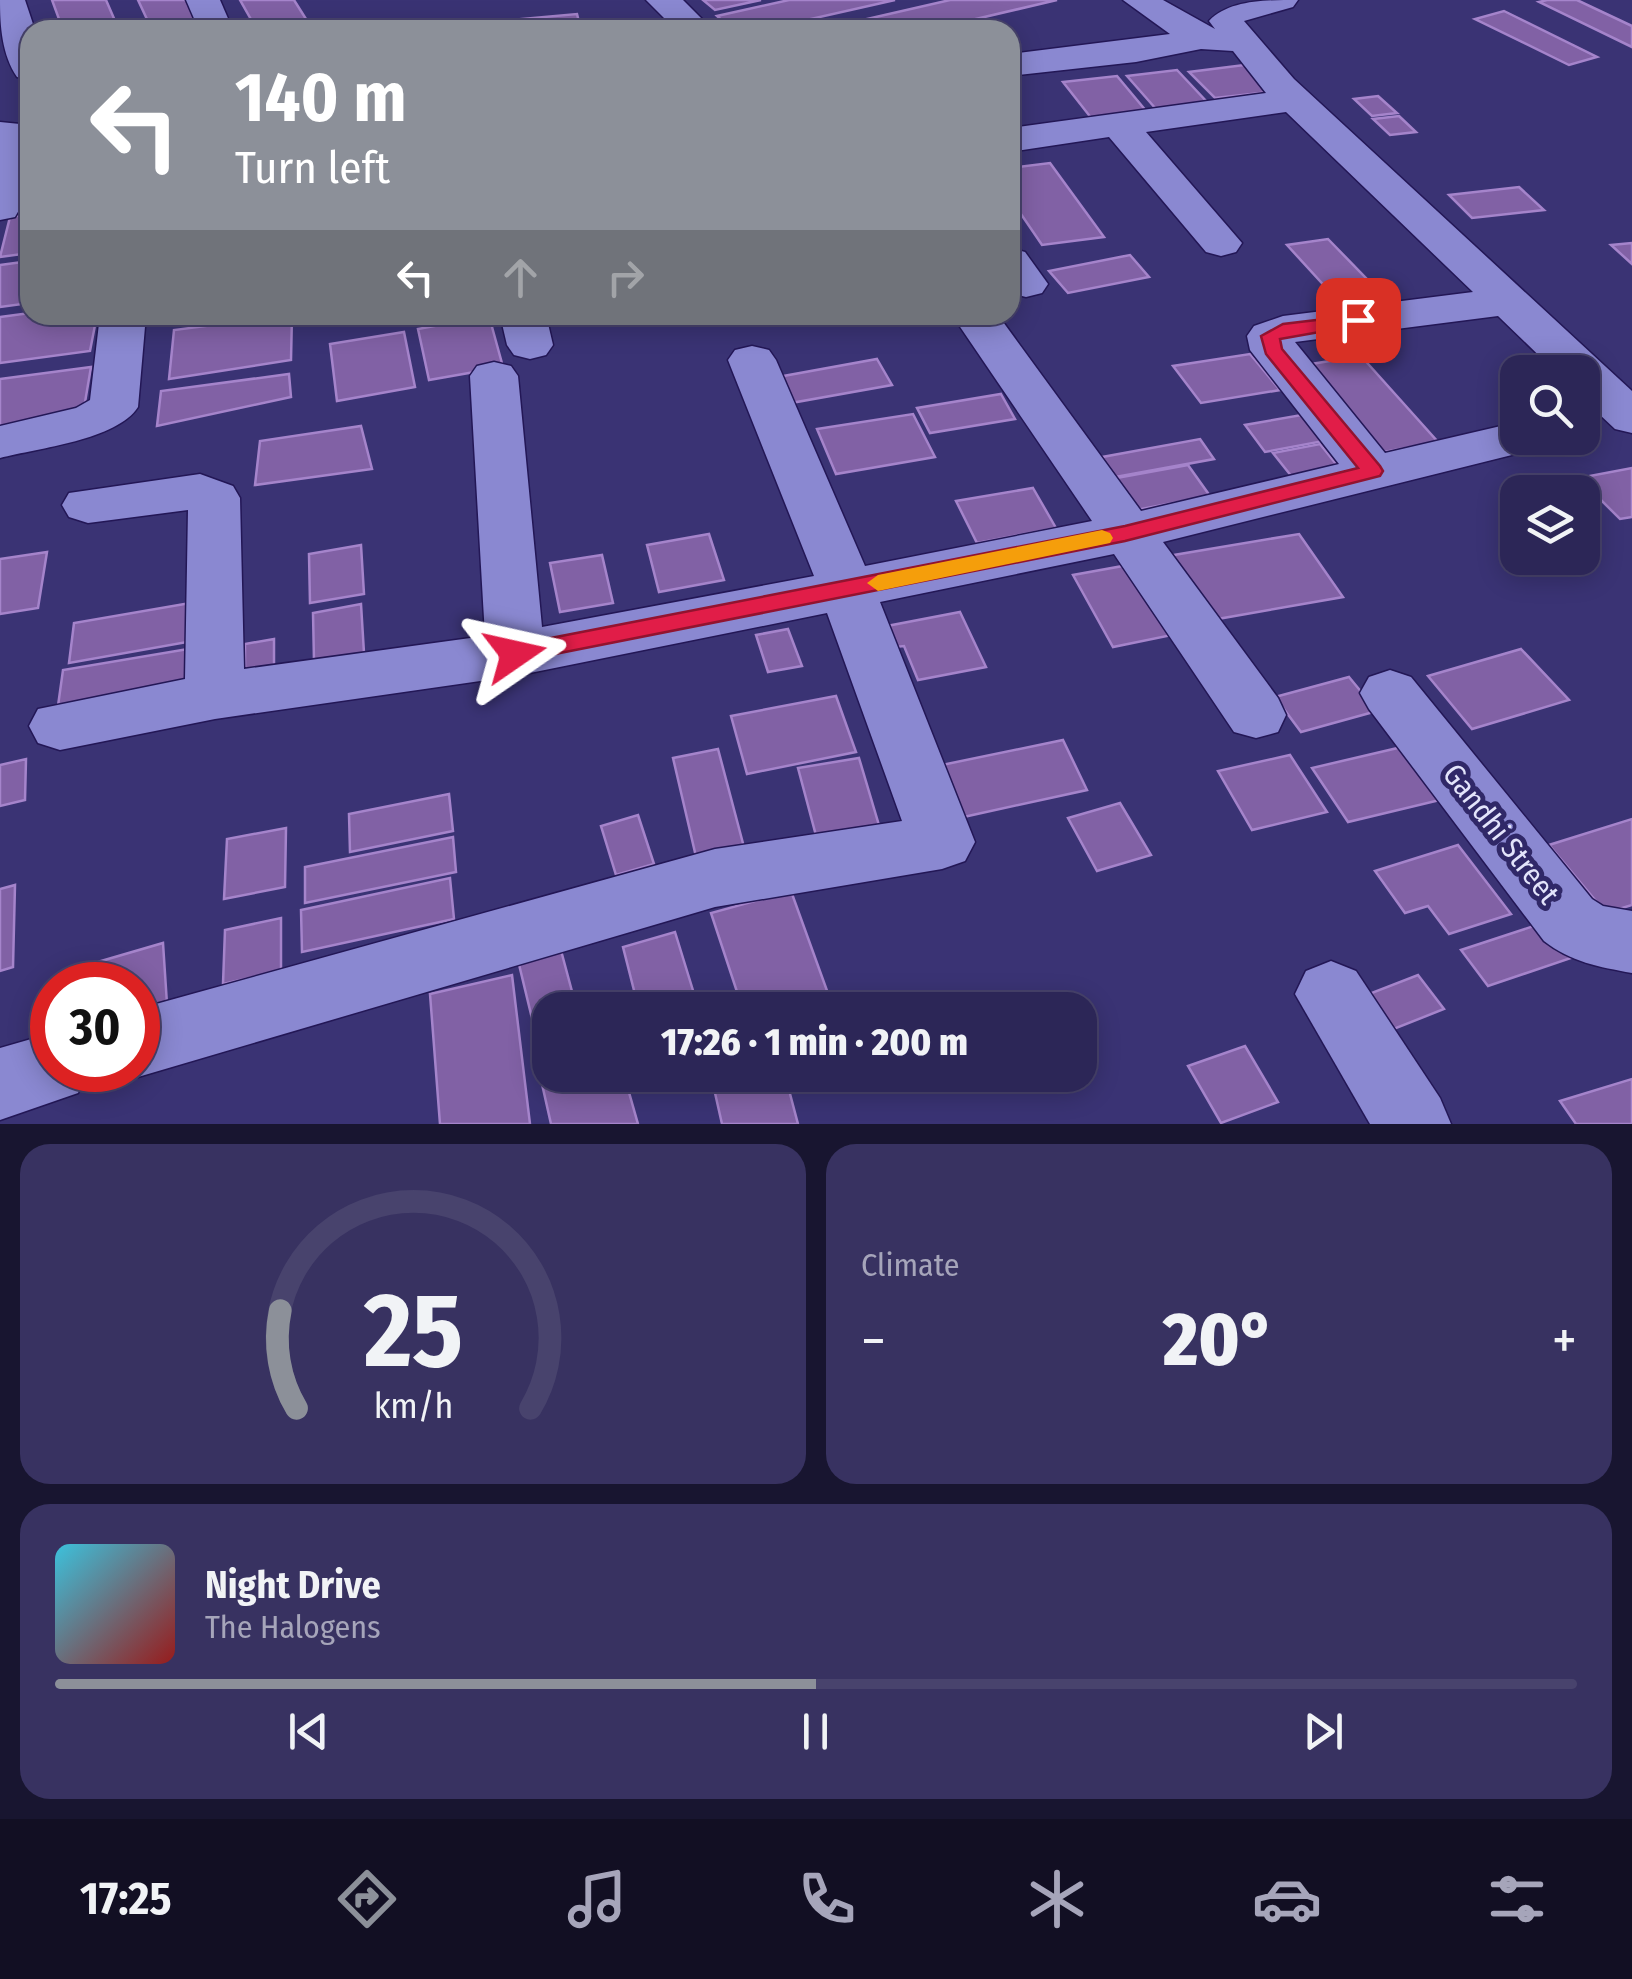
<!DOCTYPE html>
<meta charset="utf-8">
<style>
body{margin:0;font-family:"Fira Sans Condensed",sans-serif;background:#383261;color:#f1f3f6;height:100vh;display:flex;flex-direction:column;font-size:38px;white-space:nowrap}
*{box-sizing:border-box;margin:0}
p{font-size:32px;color:#a6a5ba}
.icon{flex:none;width:55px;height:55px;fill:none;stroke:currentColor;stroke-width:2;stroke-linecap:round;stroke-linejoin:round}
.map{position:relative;height:1124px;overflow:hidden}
.side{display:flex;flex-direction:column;gap:20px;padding:20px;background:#181530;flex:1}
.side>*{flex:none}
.banner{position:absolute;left:20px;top:20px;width:1000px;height:305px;border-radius:30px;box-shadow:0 5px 25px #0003,0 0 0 2px #48436d;background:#8c9099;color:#fff;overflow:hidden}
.buttons{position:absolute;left:1500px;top:355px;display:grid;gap:20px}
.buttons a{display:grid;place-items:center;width:100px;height:100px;border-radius:20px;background:#2c2657;box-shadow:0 5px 25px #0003,0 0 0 2px #48436d;font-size:50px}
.speed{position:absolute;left:30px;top:962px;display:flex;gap:20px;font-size:50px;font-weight:700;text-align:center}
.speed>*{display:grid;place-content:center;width:130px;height:130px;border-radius:50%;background:#2c2657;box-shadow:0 5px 25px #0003,0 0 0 2px #48436d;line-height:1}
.speed .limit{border:15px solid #d22;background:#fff;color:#111}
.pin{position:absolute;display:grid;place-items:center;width:85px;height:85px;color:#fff;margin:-42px;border-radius:20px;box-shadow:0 5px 15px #0006}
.me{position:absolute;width:110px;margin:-55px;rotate:79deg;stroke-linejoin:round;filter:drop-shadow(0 0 8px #0008)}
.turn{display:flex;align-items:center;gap:35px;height:210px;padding:0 50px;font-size:45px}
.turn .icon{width:130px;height:130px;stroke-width:2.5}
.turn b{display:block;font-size:70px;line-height:85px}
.lanes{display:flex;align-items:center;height:95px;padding:0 50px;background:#0003;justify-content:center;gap:50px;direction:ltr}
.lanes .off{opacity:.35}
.big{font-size:75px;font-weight:800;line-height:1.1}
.side .tile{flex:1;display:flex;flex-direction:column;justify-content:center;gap:15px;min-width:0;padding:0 35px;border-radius:30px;background:#383261}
.side .dial{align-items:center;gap:0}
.dial svg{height:260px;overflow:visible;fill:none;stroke:#48436d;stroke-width:7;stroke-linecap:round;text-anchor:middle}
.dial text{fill:#f1f3f6;stroke:none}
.song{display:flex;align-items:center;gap:30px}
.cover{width:120px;height:120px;border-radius:15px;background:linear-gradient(135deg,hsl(190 70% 55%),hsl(0 70% 35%))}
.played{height:10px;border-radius:5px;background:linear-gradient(90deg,#8c9099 50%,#48436d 50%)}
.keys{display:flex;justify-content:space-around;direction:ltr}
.heat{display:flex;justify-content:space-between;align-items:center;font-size:55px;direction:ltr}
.side .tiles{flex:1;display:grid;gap:20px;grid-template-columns:1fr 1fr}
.tile:last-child{grid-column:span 2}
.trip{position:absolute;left:532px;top:992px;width:565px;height:100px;border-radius:30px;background:#2c2657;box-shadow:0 5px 25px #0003,0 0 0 2px #48436d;font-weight:800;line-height:100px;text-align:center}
.tabs{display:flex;height:160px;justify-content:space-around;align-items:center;background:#120f23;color:#a6a5ba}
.tabs .icon{width:70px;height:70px}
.tabs .on{color:#8c9099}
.tabs b{font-size:45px;color:#f1f3f6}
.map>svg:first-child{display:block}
.building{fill:#8161a5;stroke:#a584cb;stroke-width:2.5}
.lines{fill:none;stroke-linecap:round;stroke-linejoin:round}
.minor-casing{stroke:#231756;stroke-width:3}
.minor{fill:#8a88d1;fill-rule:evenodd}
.route{fill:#e11d48;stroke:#92132f;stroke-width:2.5}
.slow{fill:#f59e0b}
.labels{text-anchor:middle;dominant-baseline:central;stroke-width:10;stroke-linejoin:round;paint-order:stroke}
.street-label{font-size:30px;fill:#e3e4fb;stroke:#302868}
</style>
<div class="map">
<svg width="1632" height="1124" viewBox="0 0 1632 1124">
<rect width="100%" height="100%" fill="#3a3374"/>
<g class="building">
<path d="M52,0h54l13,30h-56z"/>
<path d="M138,0h55l16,30h-57z"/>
<path d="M240,0h54l19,30h-56z"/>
<path d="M703,0h58l-46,10z"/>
<path d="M789,0h106l-133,30h-29l-16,-14z"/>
<path d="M950,0h107l-128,30h-110z"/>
<path d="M1547,0h30l55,26v21l-93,-45z"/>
<path d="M1504,11l93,46 -28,8 -94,-46z"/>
<path d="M577,14l4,16h-135l-1,-4z"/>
<path d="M1252,64l27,27 -64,7 -26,-26z"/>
<path d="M1177,70l31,33 -52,6 -29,-33z"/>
<path d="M1117,76l30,36 -55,7 -29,-37z"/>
<path d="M1378,96l19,17 -25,3 -18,-17z"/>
<path d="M1399,116l17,16 -26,3 -17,-16z"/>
<path d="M1050,163l54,74 -62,8 -32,-47v-30z"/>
<path d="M1519,187l25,23 -72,8 -23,-23z"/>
<path d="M30,214v39l-30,4 10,-40z"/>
<path d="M1328,239l67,69 -44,7 -64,-70z"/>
<path d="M1632,243v21l-21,-19z"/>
<path d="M1130,255l19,22 -81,16 -19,-22z"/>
<path d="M30,261v42l-30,4v-42z"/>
<path d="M30,313l67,2 -7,36 -90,12v-46z"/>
<path d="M292,315l-1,45 -122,19 5,-49z"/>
<path d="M489,316l14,51 -74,13 -11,-51z"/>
<path d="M404,332l11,55 -78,14 -7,-57z"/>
<path d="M1250,354l30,36 -79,13 -28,-37z"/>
<path d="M1361,356l77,86 -59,11 -74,-88z"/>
<path d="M877,359l15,26 -101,18 -13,-26z"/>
<path d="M91,367l-9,53 -82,11v-52z"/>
<path d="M289,374l2,23 -134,29 4,-35z"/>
<path d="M1001,394l14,25 -85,14 -13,-25z"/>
<path d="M913,414l22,43 -99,17 -19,-45z"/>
<path d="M1307,414l22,26 -64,12 -20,-27z"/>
<path d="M361,426l11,43 -117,16 5,-44z"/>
<path d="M1200,439l14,20 -104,19 -13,-20z"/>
<path d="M1320,444l20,25 -48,8 -19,-24z"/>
<path d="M1188,465l22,31 -79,15 -20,-32z"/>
<path d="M1632,468v49l-12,2 -41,-41z"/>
<path d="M1033,488l23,40 -79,15 -21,-42z"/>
<path d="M709,534l15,46 -65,12 -12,-47z"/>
<path d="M1299,534l44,63 -137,24 -38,-65z"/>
<path d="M361,545l3,49 -54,9 -1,-49z"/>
<path d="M47,552l-9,56 -38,6v-55z"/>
<path d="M602,555l11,48 -53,9 -10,-49z"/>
<path d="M1134,564l43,70 -64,13 -40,-72z"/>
<path d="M196,602l-3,39 -124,22 5,-40z"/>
<path d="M361,604l3,49 -50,8 -1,-48z"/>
<path d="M960,612l26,55 -68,13 -14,-34 -8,1 -9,-21z"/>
<path d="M788,629l14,37 -34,6 -12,-37z"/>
<path d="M274,639v34l-29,5v-34z"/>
<path d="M188,649l-3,41 -128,23 6,-43z"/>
<path d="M1521,649l48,51 -97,29 -44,-53z"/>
<path d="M1349,677l28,34 -76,21 -26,-35z"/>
<path d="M836,696l20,56 -109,22 -16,-58z"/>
<path d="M1063,740l24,50 -128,28 -22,-52z"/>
<path d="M1402,747l38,53 -92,22 -36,-54z"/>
<path d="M718,749l27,102 -48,10 -24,-103z"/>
<path d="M1290,755l37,57 -75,18 -34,-59z"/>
<path d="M859,758l22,74 -63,11 -20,-75z"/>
<path d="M26,759l-1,41 -25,6v-41z"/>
<path d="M449,794l4,37 -103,21 -1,-38z"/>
<path d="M1120,803l31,52 -54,16 -29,-53z"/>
<path d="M638,815l16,49 -38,11 -15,-49z"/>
<path d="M1632,819v86l-26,8 -57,-68z"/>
<path d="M286,828l-1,59 -61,12 3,-60z"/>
<path d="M453,837l3,35 -151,31v-36z"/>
<path d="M1458,845l53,69 -62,20 -21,-28 -23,7 -30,-42z"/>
<path d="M450,878l4,41 -152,33 -1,-42z"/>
<path d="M15,885l-2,82 -13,4v-82z"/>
<path d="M791,891l43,119h-91l-32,-97z"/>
<path d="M281,918v53l-58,13 2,-54z"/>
<path d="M1549,921l28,35 -89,30 -27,-36z"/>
<path d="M675,932l24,78h-60l-16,-63z"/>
<path d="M163,943l4,61 -29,9v-28h-54v-19z"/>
<path d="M559,943l18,67h-27v16l-15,5 -18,-75z"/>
<path d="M512,975l18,149h-90l-10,-130z"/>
<path d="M1418,975l26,34 -63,25 -25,-35z"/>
<path d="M1245,1046l33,56 -57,21 -33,-57z"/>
<path d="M550,1072l74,3 14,49h-87l-11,-49z"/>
<path d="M785,1075l13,49h-76l-7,-31z"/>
<path d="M1632,1079v45h-56l-16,-23z"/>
</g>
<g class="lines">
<defs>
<g id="minor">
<path d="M0,0h25l10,30h-5v50l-13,-3c-15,-22 -17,-51 -17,-77z"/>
<path d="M186,0h34l13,30h-34z"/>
<path d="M646,0h37l30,30h-37z"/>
<path d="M1123,0h40l52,29 -6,-8c20,-21 56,-21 89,-21l-5,7 -49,14 50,58 338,312v42l-17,-4 -33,-31v-26h-26l-58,-56 -203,26 90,111 133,-31v16h25l-7,11 -373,93 115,156 8,17 -8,17 -22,6 -22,-6 -120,-178 -234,48 95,240 -10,19 -23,8 -227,38 -577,170 -19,-7h19v-61l577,-160 187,-28 -75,-208 -312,63 -300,43 -155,31 -22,-7 -9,-17 9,-17 147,-30 3,-169 -100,13 -19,-6 -7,-12 7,-12 131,-19 33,12 7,12 4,171 241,-33 -15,-260 7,-10 17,-4 17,4 7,10 24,251 272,-51 -86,-216 7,-10 17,-4 17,4 7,10 89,206 227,-45 -140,-206h46l143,196 198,-47 -89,-114 -3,-14 7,-10 29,-10 190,-24 -187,-180 -140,20 96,111 -6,9 -15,4 -15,-4 -97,-115 -99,15v-24l256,-35 -33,-42 -32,-2 -65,13 -126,14v-22l160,-20z"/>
<path d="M0,122l30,3c0,31 3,65 -15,92l-15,3z"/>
<path d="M1010,248l15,4 23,32 -6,9 -16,4 -16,-4z"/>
<path d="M100,315h46l-8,92c-21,33 -100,41 -138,51v-32l76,-18 14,-8z"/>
<path d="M500,315h46l7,30 -7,10 -16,4 -16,-4 -7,-10z"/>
<path d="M1390,670l21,7 181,222 11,7 29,5v62c-33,-6 -61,-11 -88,-32l-175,-232 -9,-16 9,-16z"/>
<path d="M1331,961l25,10 84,127 11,26h-81l-75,-130 11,-23z"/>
<path d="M52,1033v37h36l-10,23 -78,27v-72z"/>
</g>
</defs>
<use href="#minor" class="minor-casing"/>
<use href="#minor" class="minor"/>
</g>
<path class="route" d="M1358,315l7,1v8l-85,15 2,10 98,117 3,5 -3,5 -255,65 -610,121 -12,-8 12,-9 610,-119 233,-58 -92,-114 -5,-18 22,-12z"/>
<path class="slow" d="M1102,530l8,3 3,5 -3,5 -232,48 -11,-8 11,-8z"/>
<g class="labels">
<g class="street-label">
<text transform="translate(1501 834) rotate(52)">Gandhi Street</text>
</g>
</g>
</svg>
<div class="buttons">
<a><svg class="icon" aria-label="search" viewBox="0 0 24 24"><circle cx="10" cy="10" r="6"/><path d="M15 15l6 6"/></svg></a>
<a><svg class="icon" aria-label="layers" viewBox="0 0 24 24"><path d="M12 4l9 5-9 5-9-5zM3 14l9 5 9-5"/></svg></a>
</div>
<div class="speed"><div class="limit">30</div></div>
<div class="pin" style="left:1358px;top:320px;background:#d93025"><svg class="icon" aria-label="arrive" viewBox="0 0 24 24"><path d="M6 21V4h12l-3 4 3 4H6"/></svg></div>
<svg class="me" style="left:515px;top:654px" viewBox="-20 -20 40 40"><path d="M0-17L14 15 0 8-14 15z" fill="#e11d48" stroke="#fff" stroke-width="4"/></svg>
<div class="trip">17:26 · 1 min · 200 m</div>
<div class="banner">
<div class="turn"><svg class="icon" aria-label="left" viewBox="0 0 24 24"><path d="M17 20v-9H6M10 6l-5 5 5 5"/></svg><div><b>140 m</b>Turn left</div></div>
<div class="lanes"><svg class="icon" aria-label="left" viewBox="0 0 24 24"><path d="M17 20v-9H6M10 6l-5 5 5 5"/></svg><svg class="icon off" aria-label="ahead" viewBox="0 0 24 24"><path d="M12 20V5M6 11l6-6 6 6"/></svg><svg class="icon off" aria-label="right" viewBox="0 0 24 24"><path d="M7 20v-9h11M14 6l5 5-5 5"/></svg></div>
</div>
</div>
<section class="side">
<div class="tiles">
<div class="tile dial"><svg viewBox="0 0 100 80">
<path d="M14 69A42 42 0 1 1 86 69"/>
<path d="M14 69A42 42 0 0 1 9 39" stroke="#8c9099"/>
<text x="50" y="56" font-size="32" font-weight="700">25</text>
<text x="50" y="72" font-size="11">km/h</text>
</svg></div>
<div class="tile"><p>Climate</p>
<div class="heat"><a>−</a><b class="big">20°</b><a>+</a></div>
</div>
<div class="tile">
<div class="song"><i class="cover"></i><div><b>Night Drive</b><p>The Halogens</p></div></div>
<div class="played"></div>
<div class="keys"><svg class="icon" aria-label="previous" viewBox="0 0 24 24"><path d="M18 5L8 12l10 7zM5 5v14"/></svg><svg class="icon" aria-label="pause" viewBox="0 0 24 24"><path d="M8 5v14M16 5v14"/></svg><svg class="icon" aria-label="next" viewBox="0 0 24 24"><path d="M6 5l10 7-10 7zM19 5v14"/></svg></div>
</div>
</div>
</section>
<nav class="tabs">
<b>17:25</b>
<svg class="icon on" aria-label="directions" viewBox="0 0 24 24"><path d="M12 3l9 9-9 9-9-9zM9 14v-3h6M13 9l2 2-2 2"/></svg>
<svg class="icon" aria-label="music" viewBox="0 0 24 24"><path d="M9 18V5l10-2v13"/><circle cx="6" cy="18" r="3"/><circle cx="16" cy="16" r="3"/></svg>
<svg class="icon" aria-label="phone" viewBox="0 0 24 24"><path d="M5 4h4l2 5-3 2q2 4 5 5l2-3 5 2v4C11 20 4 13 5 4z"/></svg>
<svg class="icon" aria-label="climate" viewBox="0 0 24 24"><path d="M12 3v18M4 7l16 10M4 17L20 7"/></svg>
<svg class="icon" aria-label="car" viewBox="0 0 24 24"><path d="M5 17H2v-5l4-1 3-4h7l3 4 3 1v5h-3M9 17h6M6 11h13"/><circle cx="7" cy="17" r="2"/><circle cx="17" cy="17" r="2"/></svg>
<svg class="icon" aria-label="filters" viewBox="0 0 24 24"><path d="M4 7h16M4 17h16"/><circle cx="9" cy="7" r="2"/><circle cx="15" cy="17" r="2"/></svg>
</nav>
